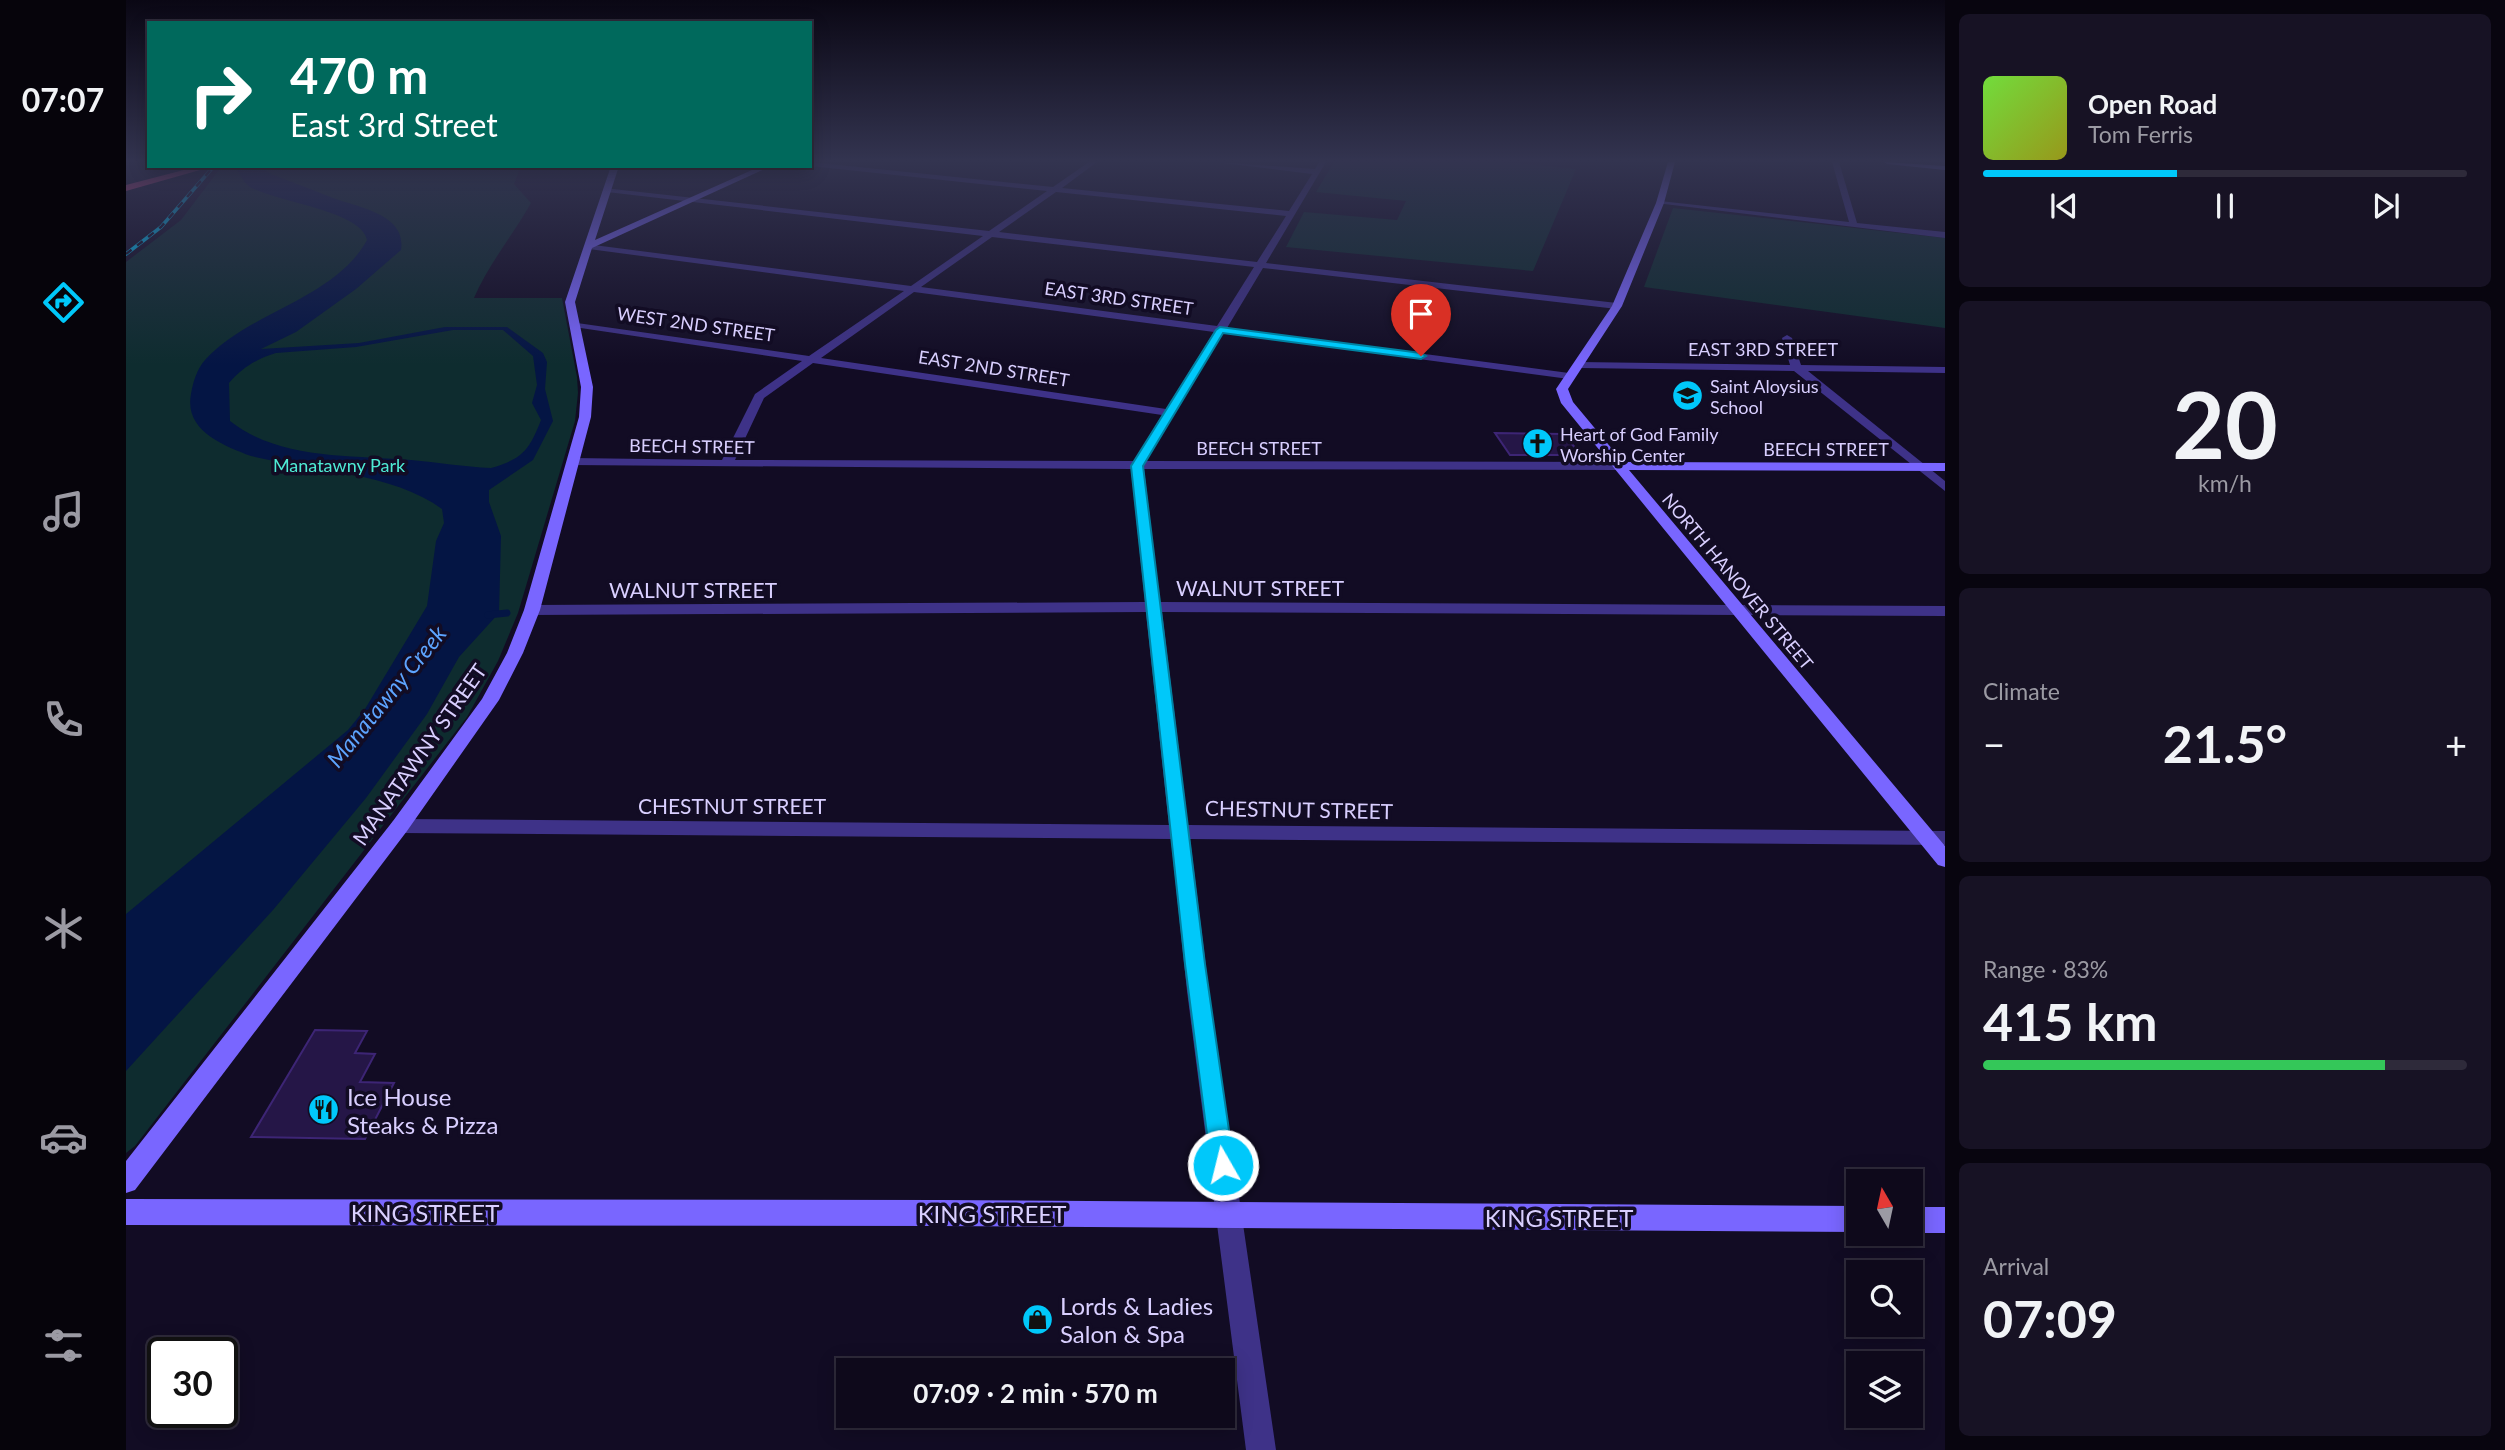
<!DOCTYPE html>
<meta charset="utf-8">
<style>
body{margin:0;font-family:Lato,sans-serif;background:#171224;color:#f1f3f6;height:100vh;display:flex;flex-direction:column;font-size:26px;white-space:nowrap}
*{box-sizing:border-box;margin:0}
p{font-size:23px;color:#9b9aa3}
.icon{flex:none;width:38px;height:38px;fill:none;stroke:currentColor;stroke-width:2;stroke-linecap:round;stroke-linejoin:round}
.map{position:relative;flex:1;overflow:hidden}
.side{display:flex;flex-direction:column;gap:14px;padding:14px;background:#08050f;width:560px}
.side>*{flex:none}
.banner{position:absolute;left:21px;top:21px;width:665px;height:147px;border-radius:0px;box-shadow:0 4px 18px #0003,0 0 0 2px #2e2a3a;background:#00695c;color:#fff;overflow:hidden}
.needle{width:46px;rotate:351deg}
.controls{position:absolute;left:1720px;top:1169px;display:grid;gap:14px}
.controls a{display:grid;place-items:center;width:77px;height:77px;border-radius:0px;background:#0e091b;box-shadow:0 4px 18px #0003,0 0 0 2px #2e2a3a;font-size:35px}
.speed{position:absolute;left:21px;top:1337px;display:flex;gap:14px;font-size:35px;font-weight:700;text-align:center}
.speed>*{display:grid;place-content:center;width:91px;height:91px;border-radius:50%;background:#0e091b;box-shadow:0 4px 18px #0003,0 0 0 2px #2e2a3a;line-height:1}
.speed .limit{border:4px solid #111;border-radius:10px;background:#fff;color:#111}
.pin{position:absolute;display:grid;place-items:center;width:60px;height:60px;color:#fff;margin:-72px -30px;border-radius:50% 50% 50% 0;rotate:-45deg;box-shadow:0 0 7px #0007}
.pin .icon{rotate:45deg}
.me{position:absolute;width:77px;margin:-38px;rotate:352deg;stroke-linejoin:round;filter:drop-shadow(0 0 5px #0008)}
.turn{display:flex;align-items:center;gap:24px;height:147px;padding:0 28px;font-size:32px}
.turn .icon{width:91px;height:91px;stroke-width:2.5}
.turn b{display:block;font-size:49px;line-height:60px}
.big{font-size:52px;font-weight:700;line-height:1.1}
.side .card{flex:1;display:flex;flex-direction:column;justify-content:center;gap:10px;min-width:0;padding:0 24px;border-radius:10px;background:#171224}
.side .dial{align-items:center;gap:0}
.dial b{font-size:91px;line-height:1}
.song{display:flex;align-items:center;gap:21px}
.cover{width:84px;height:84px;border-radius:10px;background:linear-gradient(135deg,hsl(100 70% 55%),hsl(60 70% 35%))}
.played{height:7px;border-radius:4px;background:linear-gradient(90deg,#00c8fa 40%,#2e2a3a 40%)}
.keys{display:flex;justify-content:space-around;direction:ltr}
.heat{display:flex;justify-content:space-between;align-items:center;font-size:38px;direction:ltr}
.charge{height:10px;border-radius:5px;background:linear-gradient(90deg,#34c759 83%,#2e2a3a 0)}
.trip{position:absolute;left:710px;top:1358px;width:399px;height:70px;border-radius:0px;background:#0e091b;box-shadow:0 4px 18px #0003,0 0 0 2px #2e2a3a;font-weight:700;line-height:70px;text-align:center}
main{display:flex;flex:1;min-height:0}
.tab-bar{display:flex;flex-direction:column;width:126px;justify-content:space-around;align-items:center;background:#06040b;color:#9b9aa3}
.tab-bar .icon{width:49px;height:49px}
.tab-bar .active{color:#00c8fa}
.tab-bar b{font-size:32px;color:#f1f3f6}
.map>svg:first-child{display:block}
.green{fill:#0e2c2f}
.water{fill:#041544;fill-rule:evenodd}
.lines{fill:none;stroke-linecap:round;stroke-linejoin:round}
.stream{stroke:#041544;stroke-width:7}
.building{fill:#251647;stroke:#3d2575;stroke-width:2}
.street{fill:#3e3288;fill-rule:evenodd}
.secondary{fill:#7966ff;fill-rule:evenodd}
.highway{fill:#ff4a8e;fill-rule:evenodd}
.rail-casing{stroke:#00c8fa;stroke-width:3.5}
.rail{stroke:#120c24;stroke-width:2.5;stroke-dasharray:7;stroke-linecap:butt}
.route{fill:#00c8fa;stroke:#0082a2;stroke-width:2}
.labels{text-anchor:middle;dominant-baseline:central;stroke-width:7;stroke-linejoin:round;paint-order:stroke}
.far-street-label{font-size:18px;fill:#d9cfff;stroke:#120c24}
.far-poi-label{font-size:18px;fill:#d9cfff;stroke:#120c24;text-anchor:start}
.far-park-label{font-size:18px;fill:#4eebd4;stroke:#120c24}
.street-label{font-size:21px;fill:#d9cfff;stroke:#120c24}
.water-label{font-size:23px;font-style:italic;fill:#5da4ff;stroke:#120c24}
.near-poi-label{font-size:24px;fill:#d9cfff;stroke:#120c24;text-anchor:start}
.near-street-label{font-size:24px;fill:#d9cfff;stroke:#120c24}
</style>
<main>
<nav class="tab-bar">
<b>07:07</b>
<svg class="icon active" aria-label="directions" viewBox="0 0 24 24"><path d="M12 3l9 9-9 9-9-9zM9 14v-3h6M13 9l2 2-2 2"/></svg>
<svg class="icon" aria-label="music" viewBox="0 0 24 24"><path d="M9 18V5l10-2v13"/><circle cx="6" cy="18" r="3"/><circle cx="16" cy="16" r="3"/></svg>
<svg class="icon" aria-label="phone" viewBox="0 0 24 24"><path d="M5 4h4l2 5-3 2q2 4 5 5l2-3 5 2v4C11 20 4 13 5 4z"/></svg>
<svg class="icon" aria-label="climate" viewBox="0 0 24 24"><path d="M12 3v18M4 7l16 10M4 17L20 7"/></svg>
<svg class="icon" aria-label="car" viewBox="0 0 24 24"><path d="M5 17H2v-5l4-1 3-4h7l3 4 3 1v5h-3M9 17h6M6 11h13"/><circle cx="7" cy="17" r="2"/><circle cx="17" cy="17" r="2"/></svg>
<svg class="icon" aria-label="filters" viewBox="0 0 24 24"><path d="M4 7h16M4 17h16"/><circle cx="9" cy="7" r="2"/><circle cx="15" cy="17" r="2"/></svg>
</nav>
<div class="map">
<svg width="1819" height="1450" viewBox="0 0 1819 1450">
<rect width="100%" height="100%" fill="#120c24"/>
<g class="green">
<path d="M1208,162h171l71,7 -43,102 -247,-24 18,-35 93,8 9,-19 -90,-9z"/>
<path d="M96,166h299l-7,18 17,19c-18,32 -43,62 -57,95h88l15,79 1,16 -3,28 -57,192 -20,48 -31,56 -332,429 -9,7v-891l55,-42z"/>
<path d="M1547,208l272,30v90l-301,-41z"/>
</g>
<path class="water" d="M113,166h21l11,8c21,8 42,16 62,24 24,9 74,16 68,52l-45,39 -60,43 -35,17 98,-6 86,-16h62l36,26 4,9 -2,27 8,32 -20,39 -44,30v12l12,34 -2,77 -40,44 -32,57 -61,84 -93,112 -147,161v-157l222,-184 17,-21 62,-103 9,-65 8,-18 -2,-14c-50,-37 -131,-38 -191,-53 -29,-11 -67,-26 -60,-62 2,-12 6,-25 14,-34 43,-48 130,-61 162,-120 -5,-29 -90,-38 -117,-53 -6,-4 -9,-11 -13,-17zM327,330h50l30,26 4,29 -5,18 9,17c-12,31 -19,39 -50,48 -27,-1 -54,-6 -80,-8 -60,-5 -132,0 -181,-39l-1,-38c13,-15 27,-24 47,-30l80,-6z"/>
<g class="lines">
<path class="stream" d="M362,615l19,-2"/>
</g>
<g class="building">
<path d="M1369,433l69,1 17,21h-71z"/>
<path d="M189,1030l52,1 -12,22 20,1 -15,28 34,1 -29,56 -114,-2z"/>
</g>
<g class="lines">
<g class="street">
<path d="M684,162l243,25 36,-25h8l-35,26 227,23 23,-37 -97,-12 100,7 4,-7h7l-60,101 351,40 5,3 -5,3 -354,-41 -36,60 342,45 6,3 -6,3 -346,-46 -77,128 472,1 6,4 -6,4 -474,-1 16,133 785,4v10l-783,-4 26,213 757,6v14l-755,-6 19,152 67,459h-30l-59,-459 -16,-152 -771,-6 -7,-2 -3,-5 3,-5 7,-2 769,6 -23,-213 -614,3 -8,-5 8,-5 613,-3 -14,-133 -562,-4v-6l4,-1 149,2 33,-66 47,-33 -228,-34 -4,-1v-4l239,34 95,-65 -315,-42 -4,-3 1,-2 325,42 72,-50 -376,-44 -3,-4 385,43 58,-40 -237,-25zM930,192l230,24 -29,46 -258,-30zM866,237l262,30 -37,59 -296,-39zM788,292l300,40 -48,77 -345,-51zM687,363l349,52 -28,46 -399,-1 29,-62z"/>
<path d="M1706,162h7l18,61 88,9v6l-289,-35 4,-2 189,21z"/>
<path d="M1661,335l5,3 9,27 144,2v6l-137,-2 137,110v10l-151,-120 -214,-3 -5,-3 5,-3 210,3 -8,-27z"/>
</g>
<g class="secondary">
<path d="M1542,162h7l-11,41 -42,103 -54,83 5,13 50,60 322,1v8l-316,-1 316,376v21l-7,-2 -377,-462 -5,-14 56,-83 44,-103z"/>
<path d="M1758,162l61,4v4l-58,-6z"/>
<path d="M485,166h8l-24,74 166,-74h10l-179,82 -17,54 18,85 -2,30 -51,193 -17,43 -24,47 -92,131 -272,359 -9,3v-32l267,-340 89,-122 25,-46 17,-43 55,-193 2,-30 -16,-85z"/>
<path d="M0,1199l813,1 919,6v26l-919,-6 -813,-1z"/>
<rect x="1785" y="1207" width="34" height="26"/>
</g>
<path class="highway" d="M73,166h15l-88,25v-6z"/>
<defs>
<path id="rail" d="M0,254l35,-27 53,-61"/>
</defs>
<use href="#rail" class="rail-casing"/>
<use href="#rail" class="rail"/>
</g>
<linearGradient id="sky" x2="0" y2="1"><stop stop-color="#0a0714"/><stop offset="0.44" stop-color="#333450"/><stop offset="1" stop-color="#333450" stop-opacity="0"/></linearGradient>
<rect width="1819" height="365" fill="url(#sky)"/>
<path class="route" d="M1094,327l201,26 5,3 -5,3 -198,-26 -80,133 62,498 29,201 -3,8 -8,3 -9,-3 -3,-8 -26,-201 -54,-498 85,-136z"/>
<defs>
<symbol id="school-disc" viewBox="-11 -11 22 22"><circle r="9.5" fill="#00c8fa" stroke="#120c24"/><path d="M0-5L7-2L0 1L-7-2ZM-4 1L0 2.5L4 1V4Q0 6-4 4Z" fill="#111"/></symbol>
<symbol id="church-disc" viewBox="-11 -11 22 22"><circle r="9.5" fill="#00c8fa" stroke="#120c24"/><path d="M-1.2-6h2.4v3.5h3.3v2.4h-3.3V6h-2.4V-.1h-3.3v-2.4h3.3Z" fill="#111"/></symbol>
<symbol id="restaurant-disc" viewBox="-11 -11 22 22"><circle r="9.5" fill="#00c8fa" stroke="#120c24"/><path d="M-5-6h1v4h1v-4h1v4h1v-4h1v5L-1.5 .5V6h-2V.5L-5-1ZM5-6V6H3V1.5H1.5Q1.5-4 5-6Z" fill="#111"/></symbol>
<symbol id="shop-disc" viewBox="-11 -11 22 22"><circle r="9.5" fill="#00c8fa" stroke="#120c24"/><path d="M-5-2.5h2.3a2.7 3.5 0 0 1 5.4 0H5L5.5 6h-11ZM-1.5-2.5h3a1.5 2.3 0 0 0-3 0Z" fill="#111"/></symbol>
</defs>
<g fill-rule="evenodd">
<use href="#school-disc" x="1544" y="378" width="35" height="35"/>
<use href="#church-disc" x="1394" y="426" width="35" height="35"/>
<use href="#restaurant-disc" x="180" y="1092" width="35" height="35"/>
<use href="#shop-disc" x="894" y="1302" width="35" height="35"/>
</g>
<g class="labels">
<g class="far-street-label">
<text transform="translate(993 298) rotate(8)">EAST 3RD STREET</text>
<text transform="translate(570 324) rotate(8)">WEST 2ND STREET</text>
<text x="1637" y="349">EAST 3RD STREET</text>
<text transform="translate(868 368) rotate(9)">EAST 2ND STREET</text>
<text transform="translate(566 446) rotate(1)">BEECH STREET</text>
<text x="1133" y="448">BEECH STREET</text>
<text x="1700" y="449">BEECH STREET</text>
<text transform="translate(1612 581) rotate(50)">NORTH HANOVER STREET</text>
</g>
<g class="far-poi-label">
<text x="1584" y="386">Saint Aloysius<tspan x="1584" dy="21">School</tspan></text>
<text x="1434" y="434">Heart of God Family<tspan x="1434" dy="21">Worship Center</tspan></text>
</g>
<g class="far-park-label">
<text x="213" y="465">Manatawny Park</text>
</g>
<g class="street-label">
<text x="1134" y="587">WALNUT STREET</text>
<text x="567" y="589">WALNUT STREET</text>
<text transform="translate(293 754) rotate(-55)">MANATAWNY STREET</text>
<text x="606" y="805">CHESTNUT STREET</text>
<text transform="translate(1173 809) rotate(1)">CHESTNUT STREET</text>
</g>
<g class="water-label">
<text transform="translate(260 696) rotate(-51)">Manatawny Creek</text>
</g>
<g class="near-poi-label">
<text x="221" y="1096">Ice House<tspan x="221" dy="28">Steaks &amp; Pizza</tspan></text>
<text x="934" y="1305">Lords &amp; Ladies<tspan x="934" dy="28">Salon &amp; Spa</tspan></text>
</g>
<g class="near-street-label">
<text x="299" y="1212">KING STREET</text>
<text x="866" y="1213">KING STREET</text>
<text x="1433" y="1217">KING STREET</text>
</g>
</g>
</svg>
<div class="controls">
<a><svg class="needle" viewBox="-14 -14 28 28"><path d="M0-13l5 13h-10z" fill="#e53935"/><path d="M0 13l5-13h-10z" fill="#9b9aa3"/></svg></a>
<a><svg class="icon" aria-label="search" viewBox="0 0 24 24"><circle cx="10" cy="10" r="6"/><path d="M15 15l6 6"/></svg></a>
<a><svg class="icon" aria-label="layers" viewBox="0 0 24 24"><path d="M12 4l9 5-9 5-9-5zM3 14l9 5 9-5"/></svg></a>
</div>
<div class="speed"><div class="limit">30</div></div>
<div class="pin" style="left:1295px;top:356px;background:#d93025"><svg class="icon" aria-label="arrive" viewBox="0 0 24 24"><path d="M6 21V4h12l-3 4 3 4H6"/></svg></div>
<svg class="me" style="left:1097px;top:1165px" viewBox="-20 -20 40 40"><circle r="17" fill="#00c8fa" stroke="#fff" stroke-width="3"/><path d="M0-11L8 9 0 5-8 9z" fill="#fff"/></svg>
<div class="trip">07:09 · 2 min · 570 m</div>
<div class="banner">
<div class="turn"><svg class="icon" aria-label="right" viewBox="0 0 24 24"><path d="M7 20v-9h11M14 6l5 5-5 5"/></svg><div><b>470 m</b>East 3rd Street</div></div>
</div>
</div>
<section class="side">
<div class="card">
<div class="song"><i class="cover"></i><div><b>Open Road</b><p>Tom Ferris</p></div></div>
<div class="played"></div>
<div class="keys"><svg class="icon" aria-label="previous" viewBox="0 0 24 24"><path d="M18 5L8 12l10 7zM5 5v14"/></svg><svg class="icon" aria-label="pause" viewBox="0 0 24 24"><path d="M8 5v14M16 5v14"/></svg><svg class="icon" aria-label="next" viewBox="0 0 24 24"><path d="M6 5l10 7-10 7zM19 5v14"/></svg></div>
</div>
<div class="card dial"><b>20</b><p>km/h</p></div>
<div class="card"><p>Climate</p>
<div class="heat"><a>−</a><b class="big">21.5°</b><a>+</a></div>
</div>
<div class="card"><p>Range · 83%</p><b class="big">415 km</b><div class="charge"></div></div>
<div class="card"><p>Arrival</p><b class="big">07:09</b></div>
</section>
</main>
